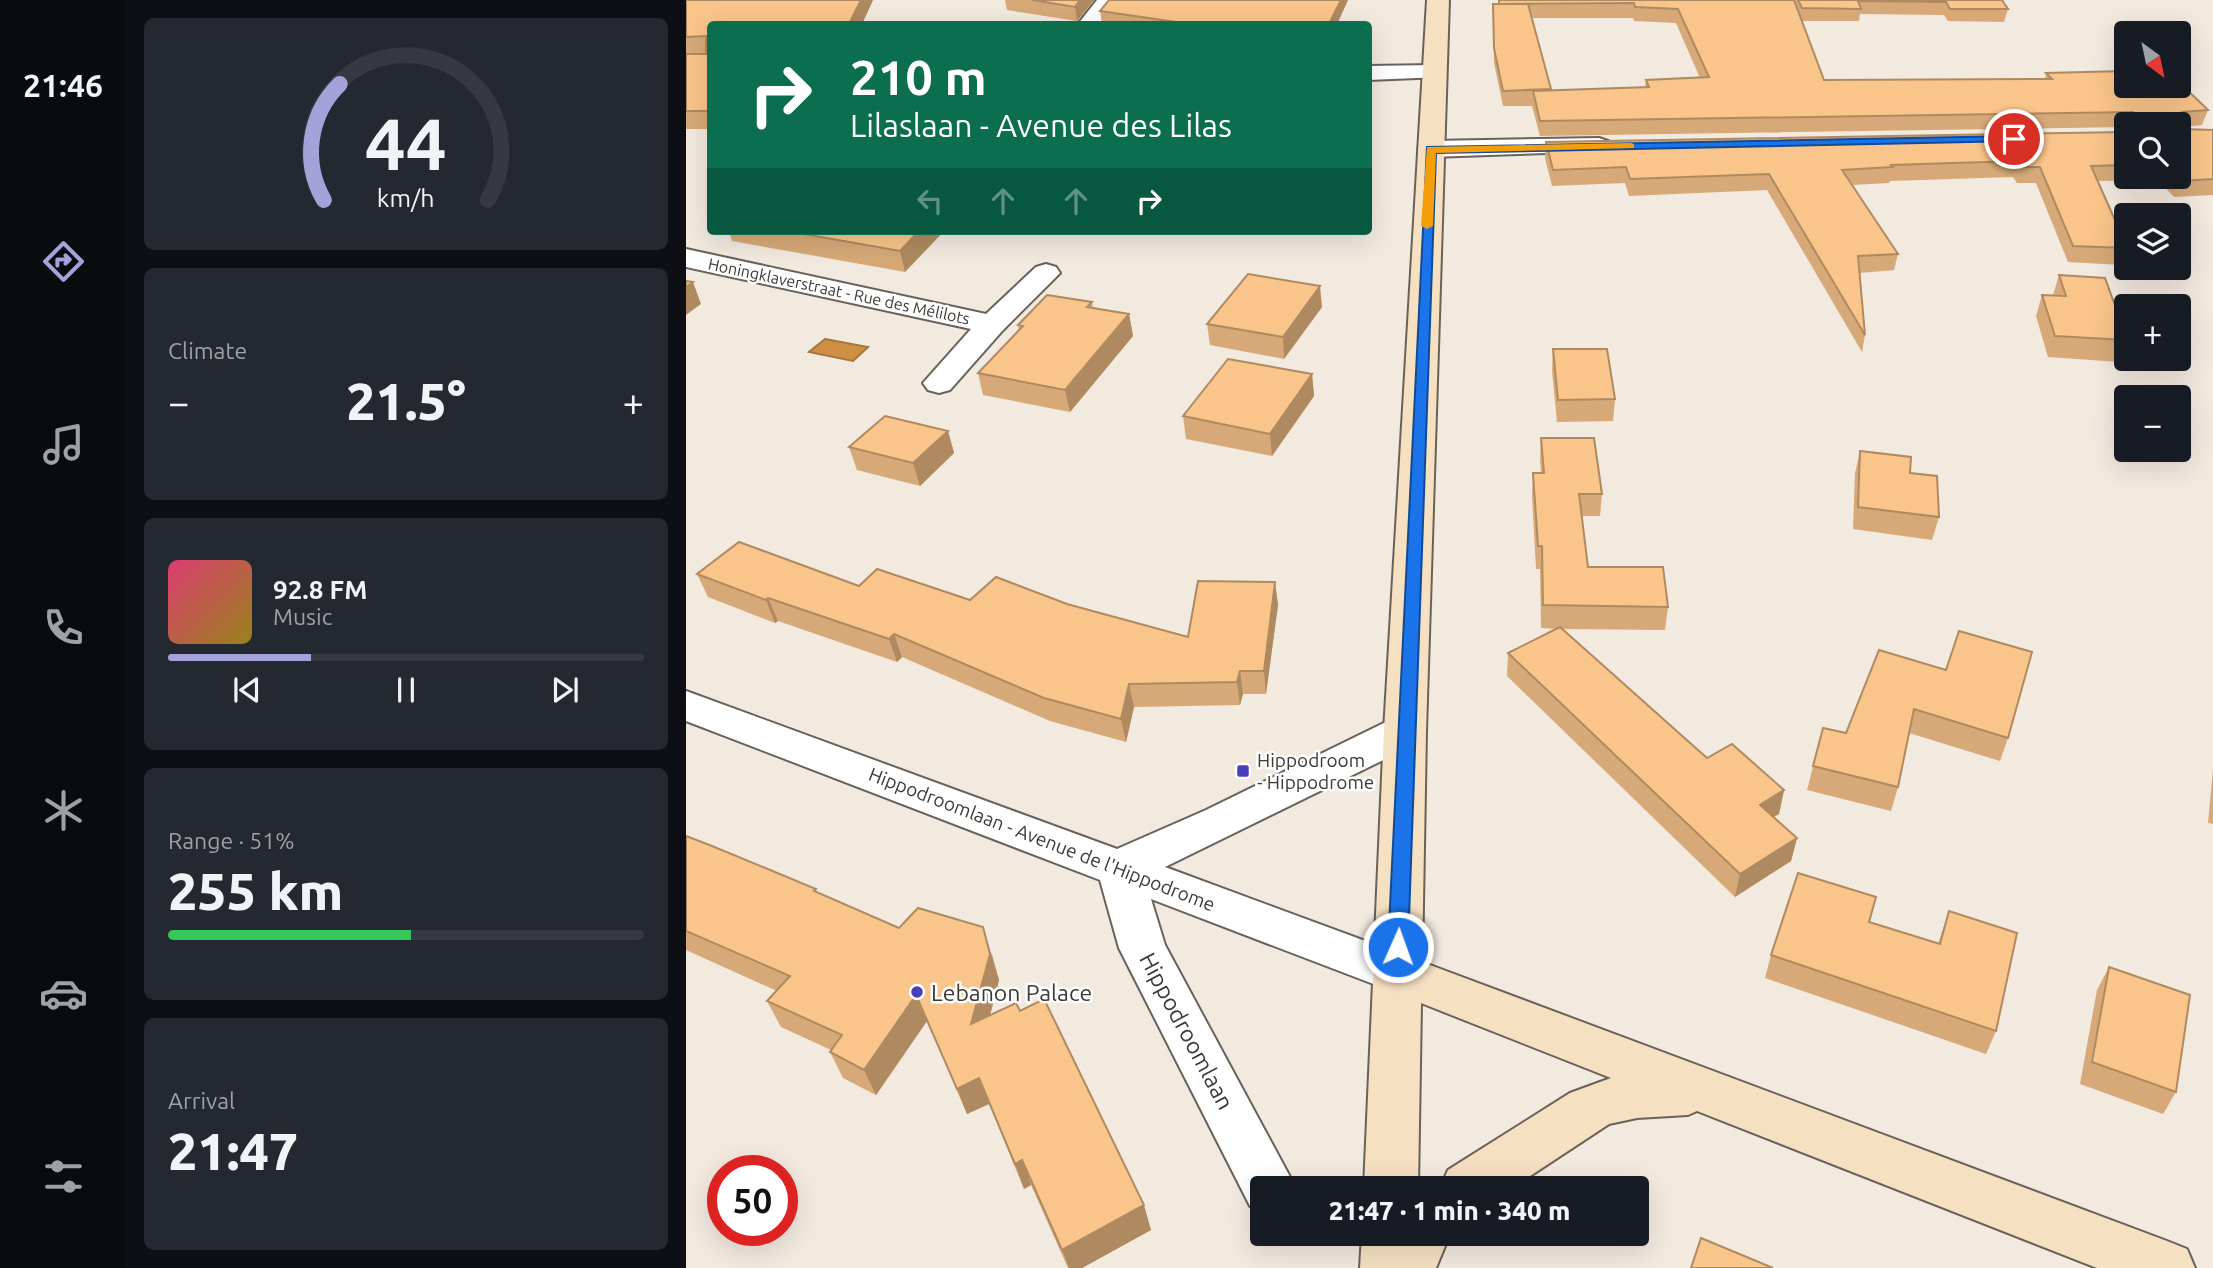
<!DOCTYPE html>
<meta charset="utf-8">
<style>
body{margin:0;font-family:Ubuntu,sans-serif;background:#242831;color:#f1f3f6;height:100vh;display:flex;flex-direction:column;font-size:26px;white-space:nowrap}
*{box-sizing:border-box;margin:0}
p{font-size:23px;color:#9ea1a6}
.icon{flex:none;width:38px;height:38px;fill:none;stroke:currentColor;stroke-width:2;stroke-linecap:round;stroke-linejoin:round}
.map{position:relative;flex:1;overflow:hidden}
.sheet{display:flex;flex-direction:column;gap:18px;padding:18px;background:#0d0f14;width:560px}
.sheet>*{flex:none}
.guide{position:absolute;left:21px;top:21px;width:665px;height:214px;border-radius:7px;box-shadow:0 7px 28px #0002;background:#0b6e4f;color:#fff;overflow:hidden}
.needle{width:46px;rotate:147deg}
.controls{position:absolute;left:1428px;top:21px;display:grid;gap:14px}
.controls a{display:grid;place-items:center;width:77px;height:77px;border-radius:7px;background:#171b24;box-shadow:0 7px 28px #0002;font-size:35px}
.speed{position:absolute;left:21px;top:1155px;display:flex;gap:14px;font-size:35px;font-weight:700;text-align:center}
.speed>*{display:grid;place-content:center;width:91px;height:91px;border-radius:50%;background:#171b24;box-shadow:0 7px 28px #0002;line-height:1}
.speed .limit{border:10px solid #d22;background:#fff;color:#111}
.pin{position:absolute;display:grid;place-items:center;width:60px;height:60px;color:#fff;margin:-30px;border:4px solid #fff;border-radius:50%;box-shadow:0 2px 7px #0007}
.me{position:absolute;width:77px;margin:-38px;rotate:2deg;stroke-linejoin:round;filter:drop-shadow(0 0 5px #0008)}
.turn{display:flex;align-items:center;gap:24px;height:147px;padding:0 28px;font-size:32px}
.turn .icon{width:91px;height:91px;stroke-width:2.5}
.turn b{display:block;font-size:49px;line-height:60px}
.lanes{display:flex;align-items:center;height:66px;padding:0 28px;background:#0003;justify-content:center;gap:35px;direction:ltr}
.lanes .off{opacity:.35}
.big{font-size:52px;font-weight:800;line-height:1.1}
.sheet .widget{flex:1;display:flex;flex-direction:column;justify-content:center;gap:10px;min-width:0;padding:0 24px;border-radius:10px;background:#242831}
.sheet .dial{align-items:center;gap:0}
.dial svg{height:182px;overflow:visible;fill:none;stroke:#363941;stroke-width:7;stroke-linecap:round;text-anchor:middle}
.dial text{fill:#f1f3f6;stroke:none}
.song{display:flex;align-items:center;gap:21px}
.cover{width:84px;height:84px;border-radius:10px;background:linear-gradient(135deg,hsl(340 70% 55%),hsl(50 70% 35%))}
.played{height:7px;border-radius:4px;background:linear-gradient(90deg,#a4a2d9 30%,#363941 30%)}
.keys{display:flex;justify-content:space-around;direction:ltr}
.heat{display:flex;justify-content:space-between;align-items:center;font-size:38px;direction:ltr}
.charge{height:10px;border-radius:5px;background:linear-gradient(90deg,#34c759 51%,#363941 0)}
.trip{position:absolute;left:564px;top:1176px;width:399px;height:70px;border-radius:7px;background:#171b24;box-shadow:0 7px 28px #0002;font-weight:800;line-height:70px;text-align:center}
main{display:flex;flex:1;min-height:0}
.tab-bar{display:flex;flex-direction:column;width:126px;justify-content:space-around;align-items:center;background:#090b0e;color:#9ea1a6}
.tab-bar .icon{width:49px;height:49px}
.tab-bar .current{color:#a4a2d9}
.tab-bar b{font-size:32px;color:#f1f3f6}
.map>svg:first-child{display:block}
.water{fill:#cf9043;stroke:#a3763f;stroke-width:2}
.lines{fill:none;stroke-linecap:round;stroke-linejoin:round}
.street-casing{stroke:#6a625a;stroke-width:4}
.secondary-casing{stroke:#6a625a;stroke-width:4}
.street{fill:#fff;fill-rule:evenodd}
.secondary{fill:#f6e0c2;fill-rule:evenodd}
.wall{fill:#d7a978;fill-rule:evenodd}
.shaded-wall{fill:#af8a61}
.building{fill:#fac58b;stroke:#af8a61;stroke-width:2}
.route{fill:#1a73e8;stroke:#114b97;stroke-width:2}
.slow{fill:#f59e0b}
.poi-dot{fill:#463fb5;stroke:#fff;stroke-width:2.5}
.labels{text-anchor:middle;dominant-baseline:central;stroke-width:5;stroke-linejoin:round;paint-order:stroke}
.far-street-label{font-size:16px;fill:#3d3a36;stroke:#fff}
.poi-label{font-size:19px;fill:#3d3a36;stroke:#fff;text-anchor:start}
.street-label{font-size:19px;fill:#3d3a36;stroke:#fff}
.near-poi-label{font-size:23px;fill:#3d3a36;stroke:#fff;text-anchor:start}
.near-street-label{font-size:23px;fill:#3d3a36;stroke:#fff}
</style>
<main>
<nav class="tab-bar">
<b>21:46</b>
<svg class="icon current" aria-label="directions" viewBox="0 0 24 24"><path d="M12 3l9 9-9 9-9-9zM9 14v-3h6M13 9l2 2-2 2"/></svg>
<svg class="icon" aria-label="music" viewBox="0 0 24 24"><path d="M9 18V5l10-2v13"/><circle cx="6" cy="18" r="3"/><circle cx="16" cy="16" r="3"/></svg>
<svg class="icon" aria-label="phone" viewBox="0 0 24 24"><path d="M5 4h4l2 5-3 2q2 4 5 5l2-3 5 2v4C11 20 4 13 5 4z"/></svg>
<svg class="icon" aria-label="climate" viewBox="0 0 24 24"><path d="M12 3v18M4 7l16 10M4 17L20 7"/></svg>
<svg class="icon" aria-label="car" viewBox="0 0 24 24"><path d="M5 17H2v-5l4-1 3-4h7l3 4 3 1v5h-3M9 17h6M6 11h13"/><circle cx="7" cy="17" r="2"/><circle cx="17" cy="17" r="2"/></svg>
<svg class="icon" aria-label="filters" viewBox="0 0 24 24"><path d="M4 7h16M4 17h16"/><circle cx="9" cy="7" r="2"/><circle cx="15" cy="17" r="2"/></svg>
</nav>
<section class="sheet">
<div class="widget dial"><svg viewBox="0 0 100 80">
<path d="M14 69A42 42 0 1 1 86 69"/>
<path d="M14 69A42 42 0 0 1 21 18" stroke="#a4a2d9"/>
<text x="50" y="56" font-size="32" font-weight="700">44</text>
<text x="50" y="72" font-size="11">km/h</text>
</svg></div>
<div class="widget"><p>Climate</p>
<div class="heat"><a>−</a><b class="big">21.5°</b><a>+</a></div>
</div>
<div class="widget">
<div class="song"><i class="cover"></i><div><b>92.8 FM</b><p>Music</p></div></div>
<div class="played"></div>
<div class="keys"><svg class="icon" aria-label="previous" viewBox="0 0 24 24"><path d="M18 5L8 12l10 7zM5 5v14"/></svg><svg class="icon" aria-label="pause" viewBox="0 0 24 24"><path d="M8 5v14M16 5v14"/></svg><svg class="icon" aria-label="next" viewBox="0 0 24 24"><path d="M6 5l10 7-10 7zM19 5v14"/></svg></div>
</div>
<div class="widget"><p>Range · 51%</p><b class="big">255 km</b><div class="charge"></div></div>
<div class="widget"><p>Arrival</p><b class="big">21:47</b></div>
</section>
<div class="map">
<svg width="1527" height="1268" viewBox="0 0 1527 1268">
<rect width="100%" height="100%" fill="#f2e9df"/>
<path class="water" d="M139,339l43,8 -15,14 -44,-9z"/>
<g class="lines">
<defs>
<g id="street">
<path d="M411,0h22l-19,24h-22z"/>
<path d="M748,65l8,2 4,5 -4,5 -74,3v-14z"/>
<path d="M913,138l9,3 4,5 -4,5 -177,6 -9,-3 -4,-5 4,-5 9,-3z"/>
<path d="M0,249l300,65 50,-47 10,-3 10,3 4,6 -57,57 -53,60 -11,3 -11,-3 -5,-7 48,-54 -285,-62z"/>
<path d="M0,691l431,158 89,-39 184,-90 15,-4 15,4 6,11 -6,11 -255,125 249,92 7,14 -7,14 -17,6 -246,-94 14,46 131,243h-34v22l-12,-4 -131,-258 -19,-68 -414,-159z"/>
</g>
<g id="secondary">
<path d="M741,0h22l-23,731 -4,231 745,279 20,8 8,19h-98l-400,-157 -9,4 -51,3 -28,6 -97,64h-72l8,-18 122,-77 41,-15 -190,-75 -3,185h-54l20,-457z"/>
<path d="M676,1234h88l-14,34h-76z"/>
</g>
</defs>
<use href="#street" class="street-casing"/>
<use href="#secondary" class="secondary-casing"/>
<use href="#street" class="street"/>
<use href="#secondary" class="secondary"/>
</g>
<g class="wall">
<path d="M0,0h187l-11,24h-152v105h-24z"/>
<path d="M319,0h89l-17,21 -70,-11z"/>
<path d="M423,0h239l-11,24h-235l-2,-13z"/>
<path d="M812,0h504l6,9 -4,13 -56,-1 -4,-6 -84,-1 -1,7h-57l22,59 221,-1 1,-6 162,37 -6,15 -20,2v2l31,1v65l-39,2 -16,-17 -60,1 28,64v9l-4,11 -54,-3 -32,-79h-19l-4,-6 -123,4 -1,2 -37,2 46,69 -4,16 -34,3 5,62 -3,17 -95,-162 -138,6 -4,-13 -73,3 -7,-28 1,-16 580,-10v45h53v-53h-53v3l-586,9 -8,-30h-29l-9,-43 -1,-59h5zM846,18h101l1,3 42,2 24,55 -54,2 -1,7 -94,4z"/>
<path d="M43,231h215l-39,41 -173,-31z"/>
<path d="M1373,275l67,61v9l-6,17 -72,-5 -12,-41 6,-21h11z"/>
<path d="M406,302l1,6 36,6 4,22 -63,76 -87,-17 -5,-22 41,-43 -1,-5z"/>
<path d="M636,307l-38,52 -74,-14 -3,-21z"/>
<path d="M867,349l62,50 -2,22 -56,1 -5,-51z"/>
<path d="M626,374l2,22 -42,60 -86,-17 -3,-23z"/>
<path d="M262,431l6,22 -34,33 -63,-16 -8,-23z"/>
<path d="M855,438l61,56 -2,22h-18l6,51 80,40 -3,23 -103,-1 145,129 77,32 -5,24 -6,3 24,21 -6,23 -56,36 -228,-221 1,-23 49,-24 -16,-1 -1,-59h-4l-4,-73 1,-23h8l-1,-13z"/>
<path d="M1174,451l50,22 29,44 -7,23 -79,-11 2,-56z"/>
<path d="M11,574l162,12 111,14 97,4 121,33 87,-55 3,23 -12,89h-23l-3,11 -106,2 -8,35 -76,-21 -148,-64 -5,5 -119,-41 -3,2 -67,-26z"/>
<path d="M1193,650l129,88 -8,23 -91,-28 -11,54 -7,24 -84,-21 16,-62 23,5z"/>
<path d="M1527,769v55l-5,-1z"/>
<path d="M0,836l213,92 93,26 7,26 -9,36 30,-5 131,219 -69,38h-14l-37,-83 -7,4 -35,-85 -22,10 -40,-93 -51,74 -33,-17 -13,-26 1,-2 -50,-23 -14,-26 10,-10 -91,-41z"/>
<path d="M1263,911l47,120 -10,23 -221,-76 6,-23 98,-33 69,22z"/>
<path d="M1423,967l67,125 -13,22 -83,-30 17,-94z"/>
</g>
<g class="shaded-wall">
<path d="M175,0h12l-11,24h-13z"/>
<path d="M394,0h14l-17,21 -2,-14z"/>
<path d="M655,0h7l-11,24h-8z"/>
<path d="M233,231h25l-39,41 -5,-21z"/>
<path d="M7,282l8,22 -15,11v-28z"/>
<path d="M634,286l2,21 -38,52 -1,-22z"/>
<path d="M443,314l4,22 -63,76 -5,-22z"/>
<path d="M626,374l2,22 -42,60 -2,-22z"/>
<path d="M262,431l6,22 -34,33 -7,-23z"/>
<path d="M589,582l3,23 -12,89 -2,-23z"/>
<path d="M82,598l10,23 -3,2 -9,-23z"/>
<path d="M208,634l8,23 -5,5 -8,-23z"/>
<path d="M554,671l3,23 -3,11 -3,-23z"/>
<path d="M443,684l5,23 -8,35 -5,-23z"/>
<path d="M1098,790l-5,24 -24,14 5,-23z"/>
<path d="M1111,838l-6,23 -56,36 5,-23z"/>
<path d="M297,927l16,53 -18,70 -10,-26z"/>
<path d="M230,995l11,26 -51,74 -12,-25z"/>
<path d="M293,1078l10,26 -22,10 -10,-25z"/>
<path d="M336,1160l9,25 -7,4 -9,-25z"/>
<path d="M458,1205l7,25 -69,38h-13l-7,-18z"/>
</g>
<g class="building">
<path d="M0,0h175l-12,24h-139v87h-24v-57h20v-18l-20,1z"/>
<path d="M346,0h48l-5,7z"/>
<path d="M423,0h232l-12,24h-139l-90,-13z"/>
<path d="M813,0h295l30,80 228,-1 -6,-6 80,-2v15h53v-4l29,28 -26,2v17l31,1v49l-33,2 -4,-4h3v-53h-46v-12l-593,9 -7,-30 116,-4 -3,-7 63,-3 -31,-68 -43,-2 -1,-4 -135,1z"/>
<path d="M1112,0h204l6,9h-58l-4,-7 -88,-1 3,8 -59,-1z"/>
<path d="M807,4h35l23,85 -48,2 -9,-43z"/>
<path d="M1440,132v33l-35,1 35,79v3l-53,-2 -33,-79h-19l-4,-6 -126,4 2,2 -51,3 56,84 -40,2 7,79 -96,-161 -139,5 -4,-12 -73,3 -7,-28z"/>
<path d="M101,231h132l-19,20z"/>
<path d="M562,274l72,12 -37,51 -76,-13z"/>
<path d="M1373,275l46,3 21,58v4l-71,-4 -13,-41 24,1z"/>
<path d="M0,281l7,1 -7,5z"/>
<path d="M361,295l45,7 -5,5 42,7 -64,76 -87,-17 45,-47 -5,-1z"/>
<path d="M867,349h54l8,50 -57,1z"/>
<path d="M542,359l84,15 -42,60 -87,-18z"/>
<path d="M199,416l63,15 -35,32 -64,-16z"/>
<path d="M855,438h53l8,56h-23l9,73h75l5,40 -125,-2 -1,-59h-4l-5,-73h11z"/>
<path d="M1174,451l51,6 -1,16 27,3 2,41 -81,-10z"/>
<path d="M53,542l120,44 18,-17 93,31 26,-23 71,27 121,33 10,-56 77,1 -11,89h-24l-3,11 -108,2 -8,35 -77,-21 -150,-64 -5,5 -121,-41 -2,2 -69,-26z"/>
<path d="M874,627l147,131 25,-14 52,46 -24,15 37,33 -57,36 -232,-221z"/>
<path d="M1273,631l73,21 -24,86 -94,-29 -16,78 -85,-21 10,-38 23,5 33,-83 67,20z"/>
<path d="M0,836l26,10 104,43 -2,2 85,37 19,-20 65,19 7,27 -19,70 45,-21 4,8 24,-12 100,206 -82,45 -40,-90 -7,4 -36,-86 -22,11 -41,-94 -52,75 -34,-18 12,-17 -75,-34 23,-25 -104,-45z"/>
<path d="M1112,873l78,24 -7,25 71,22 9,-33 68,22 -21,98 -225,-76z"/>
<path d="M1423,967l81,28 -14,97 -84,-30z"/>
<path d="M1015,1238l72,30h-82z"/>
</g>
<path class="route" d="M1328,136l6,3 -2,2 -582,12 -28,794 -3,6 -7,2 -7,-2 -3,-6 39,-800z"/>
<path class="slow" d="M945,143l3,1v4l-198,5 -3,73 -6,3 -6,-3 6,-79z"/>
<g class="poi-dot">
<rect x="550" y="764" width="14" height="14" rx="3.5"/>
<circle cx="231" cy="992" r="7"/>
</g>
<g class="labels">
<g class="far-street-label">
<text transform="translate(153 291) rotate(12)">Honingklaverstraat - Rue des Mélilots</text>
</g>
<g class="poi-label">
<text x="571" y="760">Hippodroom<tspan x="571" dy="22">- Hippodrome</tspan></text>
</g>
<g class="street-label">
<text transform="translate(356 839) rotate(21)">Hippodroomlaan - Avenue de l'Hippodrome</text>
</g>
<g class="near-poi-label">
<text x="245" y="992">Lebanon Palace</text>
</g>
<g class="near-street-label">
<text transform="translate(501 1031) rotate(62)">Hippodroomlaan</text>
</g>
</g>
</svg>
<div class="controls">
<a><svg class="needle" viewBox="-14 -14 28 28"><path d="M0-13l5 13h-10z" fill="#e53935"/><path d="M0 13l5-13h-10z" fill="#9ea1a6"/></svg></a>
<a><svg class="icon" aria-label="search" viewBox="0 0 24 24"><circle cx="10" cy="10" r="6"/><path d="M15 15l6 6"/></svg></a>
<a><svg class="icon" aria-label="layers" viewBox="0 0 24 24"><path d="M12 4l9 5-9 5-9-5zM3 14l9 5 9-5"/></svg></a>
<a>+</a>
<a>−</a>
</div>
<div class="speed"><div class="limit">50</div></div>
<div class="pin" style="left:1328px;top:139px;background:#d93025"><svg class="icon" aria-label="arrive" viewBox="0 0 24 24"><path d="M6 21V4h12l-3 4 3 4H6"/></svg></div>
<svg class="me" style="left:712px;top:947px" viewBox="-20 -20 40 40"><circle r="17" fill="#1a73e8" stroke="#fff" stroke-width="3"/><path d="M0-11L8 9 0 5-8 9z" fill="#fff"/></svg>
<div class="trip">21:47 · 1 min · 340 m</div>
<div class="guide">
<div class="turn"><svg class="icon" aria-label="right" viewBox="0 0 24 24"><path d="M7 20v-9h11M14 6l5 5-5 5"/></svg><div><b>210 m</b>Lilaslaan - Avenue des Lilas</div></div>
<div class="lanes"><svg class="icon off" aria-label="left" viewBox="0 0 24 24"><path d="M17 20v-9H6M10 6l-5 5 5 5"/></svg><svg class="icon off" aria-label="ahead" viewBox="0 0 24 24"><path d="M12 20V5M6 11l6-6 6 6"/></svg><svg class="icon off" aria-label="ahead" viewBox="0 0 24 24"><path d="M12 20V5M6 11l6-6 6 6"/></svg><svg class="icon" aria-label="right" viewBox="0 0 24 24"><path d="M7 20v-9h11M14 6l5 5-5 5"/></svg></div>
</div>
</div>
</main>
